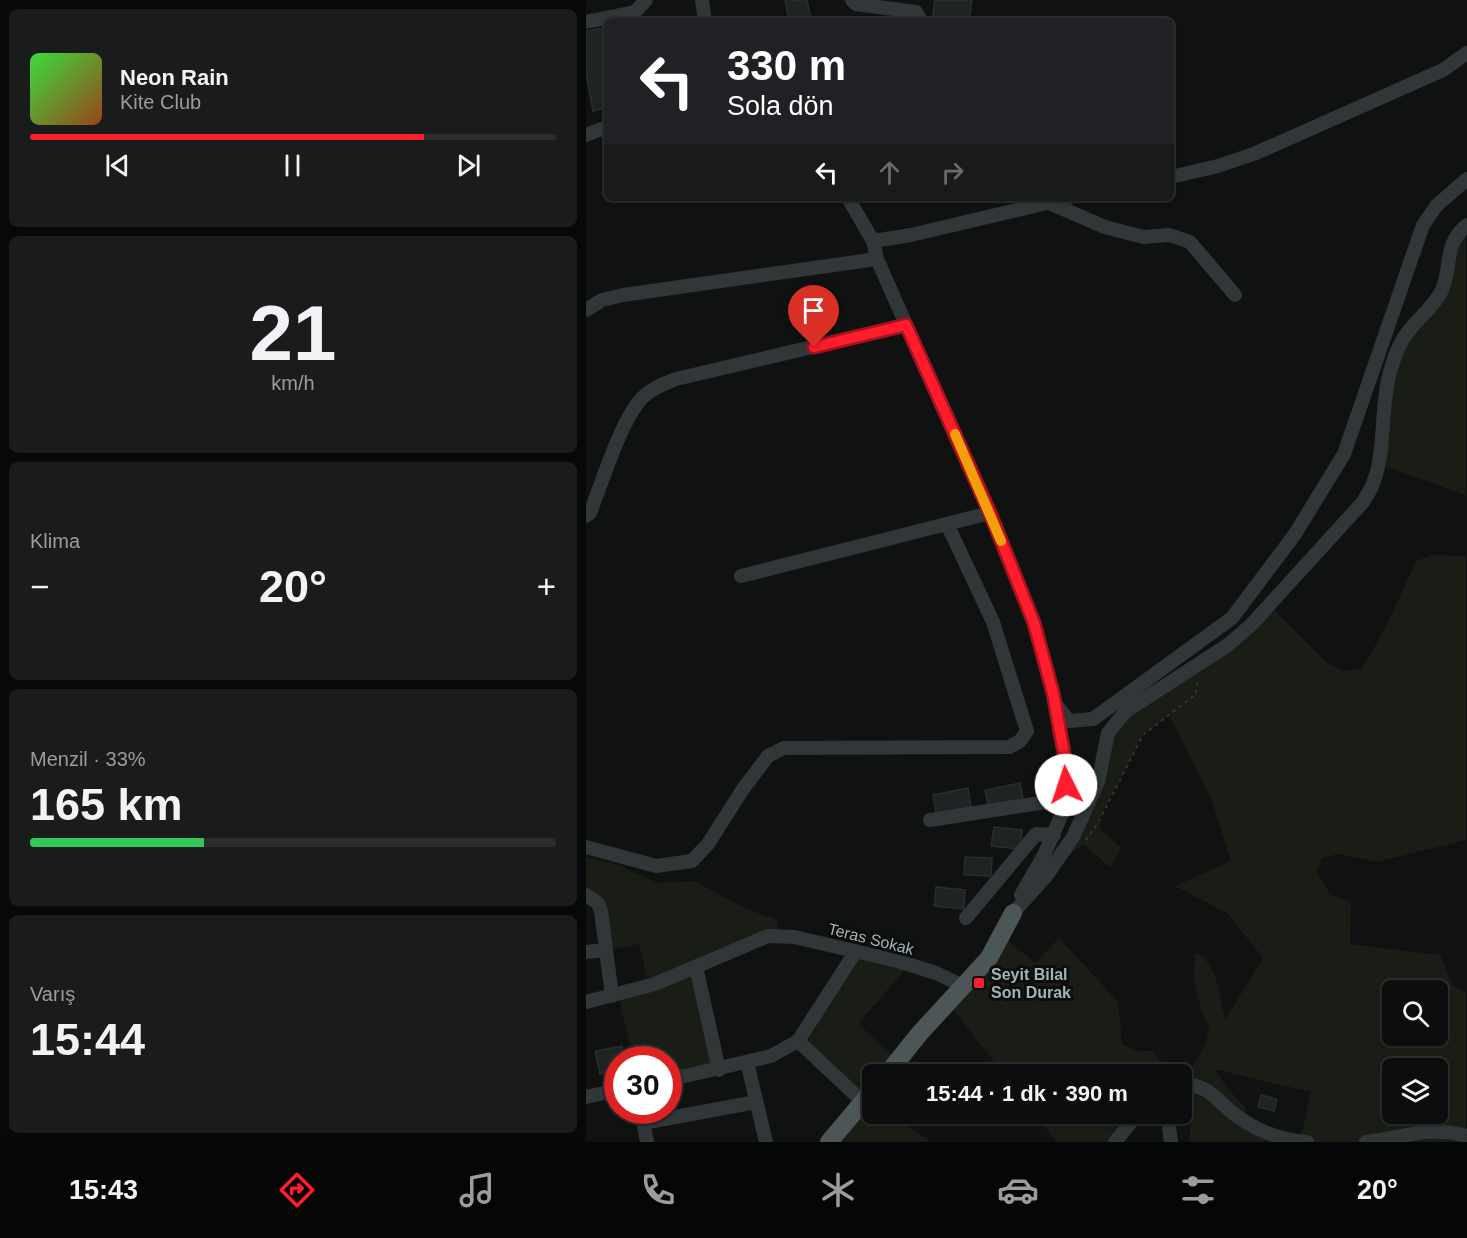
<!DOCTYPE html>
<html lang="tr">
<meta charset="utf-8">
<style>
body{margin:0;font-family:Arial,sans-serif;background:#1a1c1c;color:#f1f3f6;height:100vh;display:flex;flex-direction:column;font-size:22px;white-space:nowrap}
*{box-sizing:border-box;margin:0}
p{font-size:20px;color:#9a9c9e}
.icon{flex:none;width:33px;height:33px;fill:none;stroke:currentColor;stroke-width:2;stroke-linecap:round;stroke-linejoin:round}
.map{position:relative;flex:1;overflow:hidden}
.details{display:flex;flex-direction:column;gap:9px;padding:9px;background:#070808;width:586px}
.details>*{flex:none}
.banner{position:absolute;left:18px;top:18px;width:570px;height:183px;border-radius:9px;box-shadow:0 2px 4px #0004,0 0 0 2px #2c2e2e;background:#202124;color:#fff;overflow:hidden}
.controls{position:absolute;left:796px;top:980px;display:grid;gap:12px}
.controls a{display:grid;place-items:center;width:66px;height:66px;border-radius:9px;background:#0c0e0e;box-shadow:0 2px 4px #0004,0 0 0 2px #2c2e2e;font-size:30px}
.speed{position:absolute;left:18px;top:1046px;display:flex;gap:12px;font-size:30px;font-weight:700;text-align:center}
.speed>*{display:grid;place-content:center;width:78px;height:78px;border-radius:50%;background:#0c0e0e;box-shadow:0 2px 4px #0004,0 0 0 2px #2c2e2e;line-height:1}
.speed .limit{border:9px solid #d22;background:#fff;color:#111}
.pin{position:absolute;display:grid;place-items:center;width:51px;height:51px;color:#fff;margin:-62px -26px;border-radius:50% 50% 50% 0;rotate:-45deg;box-shadow:0 0 6px #0007}
.pin .icon{rotate:45deg}
.me{position:absolute;width:66px;margin:-33px;rotate:356deg;stroke-linejoin:round;filter:drop-shadow(0 0 4px #0008)}
.turn{display:flex;align-items:center;gap:21px;height:126px;padding:0 24px;font-size:27px}
.turn .icon{width:78px;height:78px;stroke-width:2.5}
.turn b{display:block;font-size:42px;line-height:51px}
.lanes{display:flex;align-items:center;height:57px;padding:0 24px;background:#0003;justify-content:center;gap:30px;direction:ltr}
.lanes .off{opacity:.35}
.big{font-size:45px;font-weight:800;line-height:1.1}
.details .widget{flex:1;display:flex;flex-direction:column;justify-content:center;gap:9px;min-width:0;padding:0 21px;border-radius:9px;background:#1a1c1c}
.details .dial{align-items:center;gap:0}
.dial b{font-size:78px;line-height:1}
.song{display:flex;align-items:center;gap:18px}
.cover{width:72px;height:72px;border-radius:9px;background:linear-gradient(135deg,hsl(120 70% 55%),hsl(20 70% 35%))}
.played{height:6px;border-radius:3px;background:linear-gradient(90deg,#ff1c2c 75%,#2c2e2e 75%)}
.keys{display:flex;justify-content:space-around;direction:ltr}
.heat{display:flex;justify-content:space-between;align-items:center;font-size:33px;direction:ltr}
.charge{height:9px;border-radius:4px;background:linear-gradient(90deg,#34c759 33%,#2c2e2e 0)}
.trip{position:absolute;left:276px;top:1064px;width:330px;height:60px;border-radius:9px;background:#0c0e0e;box-shadow:0 2px 4px #0004,0 0 0 2px #2c2e2e;font-weight:800;line-height:60px;text-align:center}
.tabs{display:flex;height:96px;justify-content:space-around;align-items:center;background:#050606;color:#9a9c9e}
.tabs .icon{width:42px;height:42px}
.tabs .on{color:#ff1c2c}
.tabs b{font-size:27px;color:#f1f3f6}
main{display:flex;flex:1;min-height:0}
.map>svg:first-child{display:block}
.green{fill:#1a1d16;fill-rule:evenodd}
.building{fill:#202323;stroke:#2a2d2e;stroke-width:1.5}
.lines{fill:none;stroke-linecap:round;stroke-linejoin:round}
.path{stroke:#373f3f;stroke-width:1.5;stroke-dasharray:3 4.5;stroke-linecap:butt}
.minor{stroke:#313738;stroke-width:14}
.major{stroke:#4d5657;stroke-width:18}
.route-casing{stroke:#a6121d;stroke-width:15}
.route{stroke:#ff1c2c;stroke-width:10}
.slow{stroke:#f59e0b;stroke-width:10}
.poi-dot{fill:#ff1c2c;stroke:#0c0d0d;stroke-width:2}
.labels{text-anchor:middle;dominant-baseline:central;stroke-width:6;stroke-linejoin:round;paint-order:stroke}
.street-label{font-size:16px;fill:#a0b5b4;stroke:#0c0d0d}
.poi-label{font-size:16px;font-weight:bold;fill:#a0b5b4;stroke:#0c0d0d;text-anchor:start}
</style>
<main>
<section class="details">
<div class="widget">
<div class="song"><i class="cover"></i><div><b>Neon Rain</b><p>Kite Club</p></div></div>
<div class="played"></div>
<div class="keys"><svg class="icon" aria-label="previous" viewBox="0 0 24 24"><path d="M18 5L8 12l10 7zM5 5v14"/></svg><svg class="icon" aria-label="pause" viewBox="0 0 24 24"><path d="M8 5v14M16 5v14"/></svg><svg class="icon" aria-label="next" viewBox="0 0 24 24"><path d="M6 5l10 7-10 7zM19 5v14"/></svg></div>
</div>
<div class="widget dial"><b>21</b><p>km/h</p></div>
<div class="widget"><p>Klima</p>
<div class="heat"><a>−</a><b class="big">20°</b><a>+</a></div>
</div>
<div class="widget"><p>Menzil · 33%</p><b class="big">165 km</b><div class="charge"></div></div>
<div class="widget"><p>Varış</p><b class="big">15:44</b></div>
</section>
<div class="map">
<svg width="881" height="1142" viewBox="0 0 881 1142">
<rect width="100%" height="100%" fill="#101212"/>
<g class="green">
<path d="M880,225v270l-88,-31 12,-92 40,-63z"/>
<path d="M847,555l33,1v284l-89,22 -39,-8 -16,4 -5,14 13,22 21,8 -1,42 90,11 13,31 13,6v150h-276v-32l5,-24 -12,-3 23,-39 3,-17 -8,-18 -7,-31 1,-25 9,4 11,18 10,45 38,-62 -36,-45 -52,-27 56,-25 -19,-60 -43,-86 -26,20 -44,85 2,10 21,18 -12,19 -27,-23 -36,31 26,-38 32,-91 21,-35 102,-66 41,-40 57,57 16,9 19,-2c23,-34 38,-71 55,-108zM807,990h45v45h-45zM807,1068h45v45h-45zM628,1069l97,23 -11,49 -52,-18 -3,-16 -17,-18z"/>
<path d="M0,857l33,8 39,18 36,-2 53,28 30,11 2,16 -83,31 23,103 -50,10 -1,-21h-35l-15,-65 31,-9 -10,-41 -33,6 -6,-39 -14,-15z"/>
<path d="M415,935l34,28 24,-25 59,64 4,42 15,7h16l8,11 -2,12h-155l-56,-71z"/>
<path d="M270,951l53,14 -51,59 40,36 -11,14h-15v39h19l39,29h-101l34,-40 -65,-61z"/>
<path d="M448,1113h104l-23,29h-58z"/>
</g>
<g class="building">
<path d="M199,0h22l4,19 -22,2z"/>
<path d="M349,0h37l-3,21h-37z"/>
<path d="M17,28l4,24v56l-14,3 -7,-39v-41z"/>
<path d="M434,783l3,16 -35,6 -3,-15z"/>
<path d="M382,788l3,19 -35,6 -3,-18z"/>
<path d="M408,827l28,3 -2,19 -29,-3z"/>
<path d="M379,857l27,1 -1,18 -27,-1z"/>
<path d="M350,887l29,3 -1,19 -30,-3z"/>
<path d="M36,1046l3,13h-7v11l-18,4 -5,-23z"/>
<path d="M675,1095l16,4 -3,12 -16,-4z"/>
</g>
<g class="lines">
<path class="path" d="M500,840l13,-19 44,-86 52,-40 3,-8 -2,-8"/>
<g class="minor">
<path d="M116,0l3,21"/>
<path d="M266,0l4,4 60,8 5,9"/>
<path d="M0,22l49,-10 11,-12"/>
<path d="M0,135l21,-8"/>
<path d="M585,177l47,-11 38,-13 187,-83 24,-17"/>
<path d="M262,198l25,43 4,18 121,273 36,91 19,70 14,77 -1,29 -5,17 -17,39 -23,40"/>
<path d="M461,202l58,25 38,10 27,-2 20,7 45,53"/>
<path d="M287,241l38,-6 157,-37"/>
<path d="M0,310l16,-10 21,-5 254,-36"/>
<path d="M0,516l4,-3c12,-30 31,-94 53,-116 9,-9 21,-13 33,-18l230,-54"/>
<path d="M155,576l249,-63"/>
<path d="M470,705l13,16 24,-2 139,-101 63,-84 49,-80 79,-229 14,-20 30,-26"/>
<path d="M344,820l136,-21"/>
<path d="M0,847l70,19 36,-5 16,-17 35,-55 25,-33 16,-8 225,-1 11,-6 7,-10 -34,-109 -46,-98"/>
<path d="M0,895l12,8 3,8 11,85"/>
<path d="M427,913l34,-38 26,-38 25,-55 10,-49 18,-22 102,-66 24,-21 111,-122c4,-7 9,-14 11,-21 12,-33 6,-74 16,-109 4,-15 11,-33 22,-45 10,-12 22,-21 29,-35 12,-24 1,-47 26,-67"/>
<path d="M380,918l70,-84 18,1"/>
<path d="M0,952l20,-2"/>
<path d="M110,967l23,103"/>
<path d="M0,1002l69,-18 113,-48 26,1 104,24 38,12 27,13"/>
<path d="M212,1041l65,61"/>
<path d="M161,1062l19,80"/>
<path d="M82,1080l103,-24 27,-15 58,-90"/>
<path d="M596,1083c33,5 31,16 55,33 20,15 45,24 70,26"/>
<path d="M0,1097l32,-7"/>
<path d="M55,1110l6,32"/>
<path d="M581,1113l4,29"/>
<path d="M57,1123l113,-21"/>
<path d="M529,1142l23,-29"/>
<path d="M780,1142c37,-4 62,-17 101,-6"/>
</g>
<g class="major">
<path d="M301,1074l33,-41 69,-75 24,-45"/>
<path d="M243,1142l43,-51"/>
</g>
</g>
<g class="lines">
<defs>
<path id="route" d="M228,347l92,-22 84,188 44,110 19,70 14,77 -1,15"/>
</defs>
<use href="#route" class="route-casing"/>
<use href="#route" class="route"/>
<path class="slow" d="M369,434l46,107"/>
</g>
<rect class="poi-dot" x="387" y="977" width="12" height="12" rx="3"/>
<g class="labels">
<g class="street-label">
<text transform="translate(285 939) rotate(14)">Teras Sokak</text>
</g>
<g class="poi-label">
<text x="405" y="974">Seyit Bilal<tspan x="405" dy="18">Son Durak</tspan></text>
</g>
</g>
</svg>
<div class="controls">
<a><svg class="icon" aria-label="search" viewBox="0 0 24 24"><circle cx="10" cy="10" r="6"/><path d="M15 15l6 6"/></svg></a>
<a><svg class="icon" aria-label="layers" viewBox="0 0 24 24"><path d="M12 4l9 5-9 5-9-5zM3 14l9 5 9-5"/></svg></a>
</div>
<div class="speed"><div class="limit">30</div></div>
<div class="pin" style="left:228px;top:347px;background:#d93025"><svg class="icon" aria-label="arrive" viewBox="0 0 24 24"><path d="M6 21V4h12l-3 4 3 4H6"/></svg></div>
<svg class="me" style="left:480px;top:785px" viewBox="-20 -20 40 40"><circle r="19" fill="#fff"/><path d="M0-13L10 11 0 6-10 11z" fill="#ff1c2c"/></svg>
<div class="trip">15:44 · 1 dk · 390 m</div>
<div class="banner">
<div class="turn"><svg class="icon" aria-label="left" viewBox="0 0 24 24"><path d="M17 20v-9H6M10 6l-5 5 5 5"/></svg><div><b>330 m</b>Sola dön</div></div>
<div class="lanes"><svg class="icon" aria-label="left" viewBox="0 0 24 24"><path d="M17 20v-9H6M10 6l-5 5 5 5"/></svg><svg class="icon off" aria-label="ahead" viewBox="0 0 24 24"><path d="M12 20V5M6 11l6-6 6 6"/></svg><svg class="icon off" aria-label="right" viewBox="0 0 24 24"><path d="M7 20v-9h11M14 6l5 5-5 5"/></svg></div>
</div>
</div>
</main>
<nav class="tabs">
<b>15:43</b>
<svg class="icon on" aria-label="directions" viewBox="0 0 24 24"><path d="M12 3l9 9-9 9-9-9zM9 14v-3h6M13 9l2 2-2 2"/></svg>
<svg class="icon" aria-label="music" viewBox="0 0 24 24"><path d="M9 18V5l10-2v13"/><circle cx="6" cy="18" r="3"/><circle cx="16" cy="16" r="3"/></svg>
<svg class="icon" aria-label="phone" viewBox="0 0 24 24"><path d="M5 4h4l2 5-3 2q2 4 5 5l2-3 5 2v4C11 20 4 13 5 4z"/></svg>
<svg class="icon" aria-label="climate" viewBox="0 0 24 24"><path d="M12 3v18M4 7l16 10M4 17L20 7"/></svg>
<svg class="icon" aria-label="car" viewBox="0 0 24 24"><path d="M5 17H2v-5l4-1 3-4h7l3 4 3 1v5h-3M9 17h6M6 11h13"/><circle cx="7" cy="17" r="2"/><circle cx="17" cy="17" r="2"/></svg>
<svg class="icon" aria-label="filters" viewBox="0 0 24 24"><path d="M4 7h16M4 17h16"/><circle cx="9" cy="7" r="2"/><circle cx="15" cy="17" r="2"/></svg>
<b>20°</b>
</nav>
